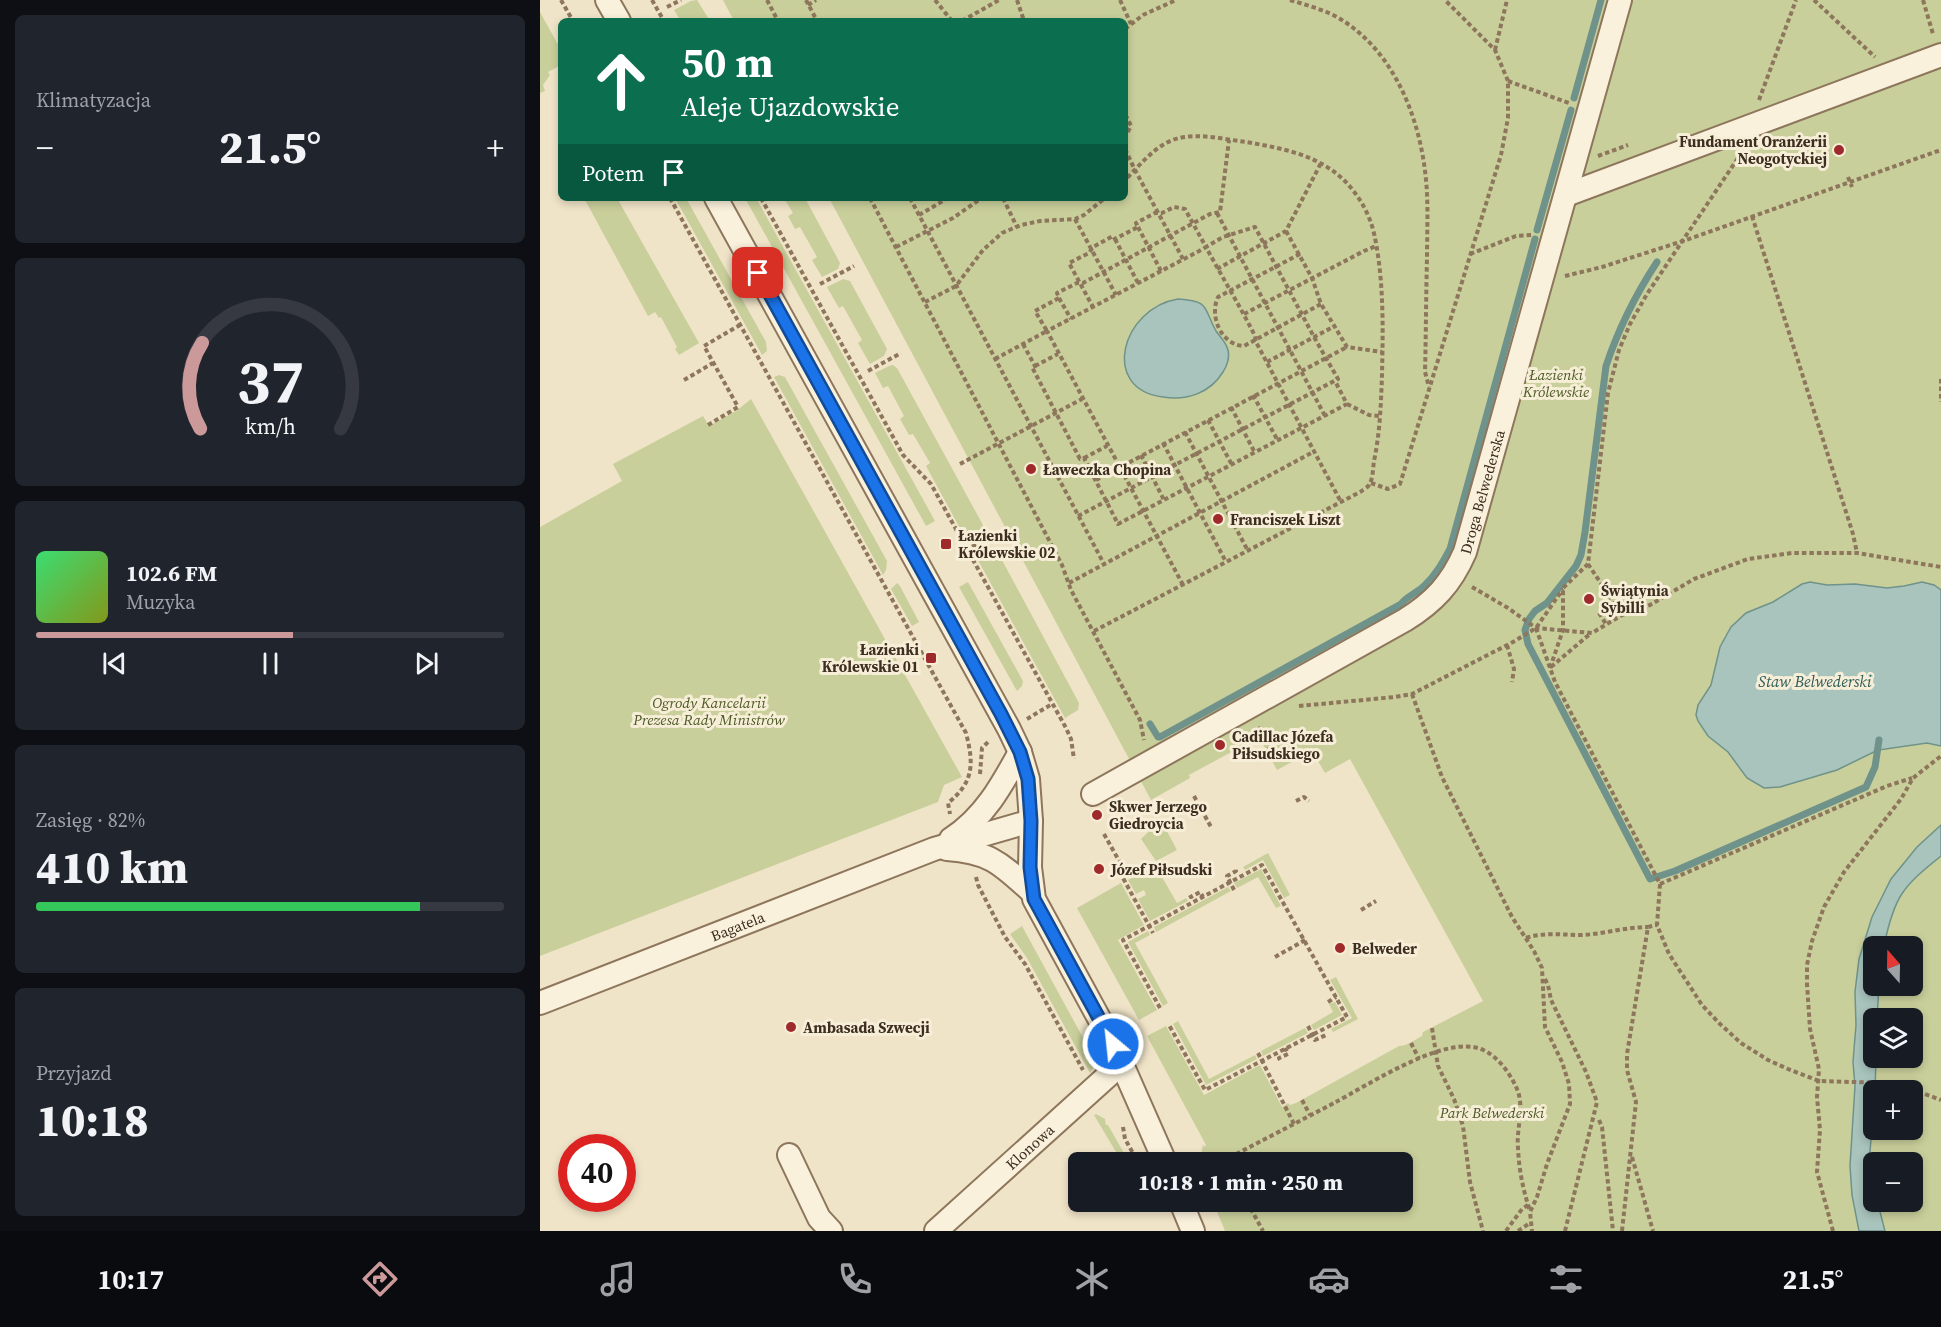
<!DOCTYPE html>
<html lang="pl">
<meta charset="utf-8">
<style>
body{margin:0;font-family:"Source Serif 4",serif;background:#20242c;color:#f1f3f6;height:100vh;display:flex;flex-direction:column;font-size:22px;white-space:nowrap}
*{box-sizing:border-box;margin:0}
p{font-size:20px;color:#9ea1a6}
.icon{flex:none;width:33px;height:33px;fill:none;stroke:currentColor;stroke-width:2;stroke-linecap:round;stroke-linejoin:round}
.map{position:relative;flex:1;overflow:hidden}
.sheet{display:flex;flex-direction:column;gap:15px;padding:15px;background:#0d0f14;width:540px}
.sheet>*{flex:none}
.hud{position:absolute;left:18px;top:18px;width:570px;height:183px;border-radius:9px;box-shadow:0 3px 9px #0003;background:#0b6e4f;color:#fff;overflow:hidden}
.needle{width:39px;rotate:340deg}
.tools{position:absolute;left:1323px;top:936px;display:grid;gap:12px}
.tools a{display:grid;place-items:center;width:60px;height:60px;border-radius:9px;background:#171b24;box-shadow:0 3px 9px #0003;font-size:30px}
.speed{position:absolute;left:18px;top:1134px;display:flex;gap:12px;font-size:30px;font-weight:700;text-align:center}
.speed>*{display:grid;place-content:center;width:78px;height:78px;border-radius:50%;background:#171b24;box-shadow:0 3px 9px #0003;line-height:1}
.speed .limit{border:9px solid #d22;background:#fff;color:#111}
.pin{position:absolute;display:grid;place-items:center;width:51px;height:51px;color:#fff;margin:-26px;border-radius:12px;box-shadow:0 3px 9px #0006}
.me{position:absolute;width:66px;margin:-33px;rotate:332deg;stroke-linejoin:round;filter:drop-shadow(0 0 4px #0008)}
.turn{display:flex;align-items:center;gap:21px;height:126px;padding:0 24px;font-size:27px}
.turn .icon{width:78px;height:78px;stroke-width:2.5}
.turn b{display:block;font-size:42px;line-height:51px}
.then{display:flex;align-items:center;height:57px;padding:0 24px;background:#0003;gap:12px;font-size:22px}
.big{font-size:45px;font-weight:800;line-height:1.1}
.sheet .widget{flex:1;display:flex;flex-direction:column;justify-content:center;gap:9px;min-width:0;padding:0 21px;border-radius:9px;background:#20242c}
.sheet .dial{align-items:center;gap:0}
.dial svg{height:156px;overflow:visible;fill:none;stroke:#363941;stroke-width:7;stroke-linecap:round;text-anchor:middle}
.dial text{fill:#f1f3f6;stroke:none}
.song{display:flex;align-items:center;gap:18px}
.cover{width:72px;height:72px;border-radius:9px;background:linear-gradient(135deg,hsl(140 70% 55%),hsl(70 70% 35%))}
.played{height:6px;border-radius:3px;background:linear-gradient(90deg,#cc999b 55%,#363941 55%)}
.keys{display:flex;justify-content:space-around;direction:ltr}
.heat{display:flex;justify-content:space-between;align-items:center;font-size:33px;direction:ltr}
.charge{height:9px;border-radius:4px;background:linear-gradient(90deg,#34c759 82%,#363941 0)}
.trip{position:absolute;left:528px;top:1152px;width:345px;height:60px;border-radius:9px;background:#171b24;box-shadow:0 3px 9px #0003;font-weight:800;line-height:60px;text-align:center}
.dock{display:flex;height:96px;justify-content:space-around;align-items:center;background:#090b0e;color:#9ea1a6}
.dock .icon{width:42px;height:42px}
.dock .on{color:#cc999b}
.dock b{font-size:27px;color:#f1f3f6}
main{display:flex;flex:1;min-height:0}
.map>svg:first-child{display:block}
.green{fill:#c9cf9b;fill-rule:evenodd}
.water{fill:#a9c4bc;stroke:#6f938a;stroke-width:1.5}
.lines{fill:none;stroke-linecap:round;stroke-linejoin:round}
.stream{stroke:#6f938a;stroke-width:7}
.minor-casing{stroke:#8d765c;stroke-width:26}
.path{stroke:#8d765c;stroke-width:4;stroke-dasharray:4.5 3;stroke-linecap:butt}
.minor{stroke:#faf1dc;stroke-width:22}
.route-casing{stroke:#114b97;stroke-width:15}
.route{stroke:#1a73e8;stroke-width:10}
.poi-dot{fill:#9e2a2b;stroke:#f7eed8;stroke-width:2}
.labels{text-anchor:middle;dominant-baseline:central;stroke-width:6;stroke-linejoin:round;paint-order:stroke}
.poi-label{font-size:15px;font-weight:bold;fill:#3d2e20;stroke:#f7eed8;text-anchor:start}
.park-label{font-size:15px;font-style:italic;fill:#4d5a26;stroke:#f7eed8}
.street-label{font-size:15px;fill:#3d2e20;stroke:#f7eed8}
.water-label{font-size:16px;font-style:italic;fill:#2f5d5a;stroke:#f7eed8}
</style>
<main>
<section class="sheet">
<div class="widget"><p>Klimatyzacja</p>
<div class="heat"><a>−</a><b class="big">21.5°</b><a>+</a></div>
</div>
<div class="widget dial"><svg viewBox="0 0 100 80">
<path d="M14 69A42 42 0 1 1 86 69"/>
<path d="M14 69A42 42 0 0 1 15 25" stroke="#cc999b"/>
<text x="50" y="56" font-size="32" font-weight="700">37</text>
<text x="50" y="72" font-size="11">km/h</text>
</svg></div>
<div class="widget">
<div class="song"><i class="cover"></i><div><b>102.6 FM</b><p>Muzyka</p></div></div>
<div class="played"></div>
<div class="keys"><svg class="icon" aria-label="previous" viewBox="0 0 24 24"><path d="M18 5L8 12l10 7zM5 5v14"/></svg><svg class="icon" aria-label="pause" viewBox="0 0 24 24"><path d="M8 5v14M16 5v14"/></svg><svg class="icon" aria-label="next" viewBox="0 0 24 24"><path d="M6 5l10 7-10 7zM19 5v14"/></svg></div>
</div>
<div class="widget"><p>Zasięg · 82%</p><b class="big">410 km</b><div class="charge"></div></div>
<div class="widget"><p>Przyjazd</p><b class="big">10:18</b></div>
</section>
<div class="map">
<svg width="1401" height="1231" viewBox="0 0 1401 1231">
<rect width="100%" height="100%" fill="#f0e4c8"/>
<g class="green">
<path d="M157,0l13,21h-29l-7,-11 17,-9z"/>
<path d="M183,0h1218v1231h-716l-12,-29h189v-40h-202l3,-18 1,3 2,-2 -59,-109 19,-10 38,69 56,-30 22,42 6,-4 2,2 6,-2 103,-57c8,0 15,-6 23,-10l1,-4 60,-31 -133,-242 -25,14 -13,-22 -35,19 -18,-33 -70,38 1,3 -39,22 -322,-602h296v-177h-391zM1334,946h38v40h-38zM1334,1018h38v40h-38zM1334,1090h38v40h-38zM1334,1162h38v40h-38z"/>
<path d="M0,12l21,38v15l-13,7 2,3 -7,10 2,6 -5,2z"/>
<path d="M44,198h33l82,145 -20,12 -4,-6 2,-2 -16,-30 -2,1 -4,-6 -7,4z"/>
<path d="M135,198h11l80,144 1,9 -5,4z"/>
<path d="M205,198h11l179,323 -9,5z"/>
<path d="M244,198h21l35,65 -2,6 -16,8 -10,-17 5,-3 -17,-30 -5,2 -7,-13 5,-3z"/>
<path d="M303,279l7,2 37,68 -3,7 -14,8 -12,-21 4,-3 -19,-34 -4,2 -12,-21z"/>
<path d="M353,365l4,3 86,157 -2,8 -14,8 -41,-75 4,-3 -17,-29 -4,1 -9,-16 4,-3 -16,-30 -5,2 -8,-15 14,-7z"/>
<path d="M239,375l6,2 1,2 101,182 -1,9 -3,5 -109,-198z"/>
<path d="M211,399l211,378 -18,8 -6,17 -398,154v-429l82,-46 -9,-17 90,-48 6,10 27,-15z"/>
<path d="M449,546l7,3 83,154 -1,7 -13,8 -91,-165z"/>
<path d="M428,582l55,99 -1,5 -5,5 -58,-104z"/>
<path d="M357,583l3,3 19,36 -7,4 -21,-37z"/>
<path d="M621,820l16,30 -21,11 -15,-22z"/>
<path d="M728,853l22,42 -6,3 -21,-38 -18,10 -2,-3z"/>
<path d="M615,865l22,38 9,-5 2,3 -38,20 -12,-22 8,-4 -2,-5 -8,4 -8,-14z"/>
<path d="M721,869l20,37 -5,2 -18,-31 -21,11 -3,-5z"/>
<path d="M581,883l23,42 -26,15 39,70 -18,10 -62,-112z"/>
<path d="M688,887l3,4 -75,41 -2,-5z"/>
<path d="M482,926l71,130 1,10 -4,7 -63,-115 -17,-24z"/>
<path d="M608,931l2,4 -15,8 33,60 -5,3 -35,-64z"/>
<path d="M796,977l22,42 -25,13 -2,-3 21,-11 -22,-38z"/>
<path d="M795,1002l7,13 -28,15 -3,-5 22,-13 -4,-8z"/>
<path d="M638,1021l31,58 46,-24 2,4 -51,26 -33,-61z"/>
<path d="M765,1028l3,5 -45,23 -2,-5z"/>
<path d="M556,1114l9,5 1,6h2l21,37h-7l-28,-47z"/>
</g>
<g class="water">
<path d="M638,299c33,2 25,9 38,32 4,6 10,11 12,19 2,7 -1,16 -5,22 -13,21 -36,29 -60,25 -64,-8 -41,-89 15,-98z"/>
<path d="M1270,582l17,3 28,-1 32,4 17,-2 18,-4 12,3 7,5v156l-14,-3 -48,7 -1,-4 -2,1v4l-39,19 -57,17 -16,1 -17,-10 -19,-26 -20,-16 -10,-15 -2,-6 2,-10 13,-20 9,-38 11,-20 15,-14 27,-11 29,-18z"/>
<path d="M1401,825v31c-39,31 -47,41 -57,90h-10v40h5l-2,32h-3v40h2l-1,32h-1l-1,27 -5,57 5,21 1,7h3l1,2 7,27h-26l-7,-36 -2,-29 5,-80 -2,-24 3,-37 -1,-33 4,-33 13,-42 19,-38 26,-32z"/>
</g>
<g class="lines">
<g class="stream">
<path d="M1034,98l27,-98"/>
<path d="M997,230l34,-120"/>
<path d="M1117,262c-21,32 -39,68 -51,104l-21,166 -4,23 -5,11 -29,37 -12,8 -6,8 -4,11 3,14 122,235 25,-8 191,-84 9,-20 4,-27"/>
<path d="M610,724l8,13h2l241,-133c6,-8 16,-11 23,-18 12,-11 19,-24 26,-37l85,-310"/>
</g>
<defs>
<g id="minor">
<path d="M67,0l12,21"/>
<path d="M1026,195l375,-140"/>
<path d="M176,198l293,531 11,23 8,27 3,42 -1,46 4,32 79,145 52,118"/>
<path id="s1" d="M553,794l312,-174c29,-18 46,-36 60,-68l155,-552"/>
<path d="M411,839c33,-21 51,-54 69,-87"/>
<path d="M407,849c44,3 54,15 85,43"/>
<path id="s2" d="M0,1003l394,-154 97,-28"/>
<path d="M249,1155l30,63 12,13"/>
<path d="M641,1202l12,29"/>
<path id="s3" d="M396,1231l186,-168"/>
</g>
</defs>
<use href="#minor" class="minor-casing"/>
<g class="path">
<path d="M21,0l12,21"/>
<path d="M112,0l12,21"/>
<path d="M227,0l11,21"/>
<path d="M266,0l11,21"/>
<path d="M395,0l17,21"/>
<path d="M477,0l7,21"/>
<path d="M580,0l11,24"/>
<path d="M750,0c16,5 32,9 47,17 61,35 87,111 90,177 1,21 0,43 0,64 -1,38 -1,76 -2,114l4,15"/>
<path d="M1274,0l61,57"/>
<path d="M1383,0l10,34"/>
<path d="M268,5l8,-5"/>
<path d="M127,7l14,-7"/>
<path d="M422,21l37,-21"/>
<path d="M585,29l18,-14 33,-15"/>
<path d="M955,50l12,-50"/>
<path d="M968,81l61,22"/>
<path d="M1219,100l37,-100"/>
<path d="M585,117l1,-1 5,10 -6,11"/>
<path d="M585,149l10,21 48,89"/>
<path d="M1058,156l30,-11"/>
<path d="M1308,177l4,10"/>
<path d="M130,198l296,535c8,31 8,49 -18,70l2,11"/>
<path d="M221,198l142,257 28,29 135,244 5,11 3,20"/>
<path d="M330,198l192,367 9,25 69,130 4,20"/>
<path d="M370,198l194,366"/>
<path d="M463,198l14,29"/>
<path d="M677,213l108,203"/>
<path d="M379,215l29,-17"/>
<path d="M1212,216l101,318 4,19"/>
<path d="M535,219l41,76"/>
<path d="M598,227l23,44"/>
<path d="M746,231l26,47 9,26 26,43 35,5"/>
<path d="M575,239l23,44"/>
<path d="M356,247l57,-29 29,-20"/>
<path d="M760,254l-82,43c-9,19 3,48 26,49l77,-42"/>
<path d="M930,254l46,-18 16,-1"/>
<path d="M677,269l69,-38 35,-68"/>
<path d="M1025,276l37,-9 81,-26 258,-91"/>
<path d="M280,284l34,-18"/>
<path d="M519,298l12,21"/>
<path d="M385,302l31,-16 27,-36 19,-17 19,-8 19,-4 35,-2 9,-4 21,-17"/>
<path d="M704,314l120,-63 12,-5"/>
<path d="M483,344l12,22 -3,1 48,92 4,-1 34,66 229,-120 -12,-23"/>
<path d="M455,359l52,-28 -12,-20 24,-13 -2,-5 20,-10h6l127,-69 10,-2 9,-72"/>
<path d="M727,362l66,-35"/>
<path d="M495,366l23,-12"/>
<path d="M328,371l33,-18"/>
<path d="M1401,379v23"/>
<path d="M144,380l29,-17"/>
<path d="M713,395l25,46"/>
<path d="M807,404l22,11 11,1"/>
<path d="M691,407l24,46"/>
<path d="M668,420l24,45"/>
<path d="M168,425l30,-18 -34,-61 36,-21"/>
<path d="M645,432l63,119"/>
<path d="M623,443l63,119"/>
<path d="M601,455l23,45"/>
<path d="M544,458l23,-12"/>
<path d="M420,464l122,-65"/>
<path d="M556,480l251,-133"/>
<path d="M831,483l17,6 12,-5 101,-329 7,-37v-37l-13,-31 -50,-50"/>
<path d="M538,516l260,-137 -24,-42 -59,-110 -32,10 -17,10 -21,-38 -11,-2 -12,6h-7l-19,10 2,4 -23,12 -2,-3 -20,11 -4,6 -20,10 24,44"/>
<path d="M419,554l38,-21"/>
<path d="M1048,564l34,51"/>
<path d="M529,583l246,-132"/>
<path d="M643,585l-136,-254 156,-82 3,-2c16,30 34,59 49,89l1,6 85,160"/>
<path d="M932,587l36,21 28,20 56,5 30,-18 28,-10 44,-26 54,-20 44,-6h65l84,14"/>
<path d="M1059,613l7,11"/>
<path d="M996,628l19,54 105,202 -3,41 12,29 33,51 18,19 21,19 27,17 20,9 31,12 67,2 23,5 32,12"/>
<path d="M554,631l266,-139c3,-2 9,-5 10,-9 3,-5 3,-16 4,-22 6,-28 7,-58 8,-86 1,-45 2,-92 -7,-137 -3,-16 -10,-32 -20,-45 -26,-36 -68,-44 -109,-51 -25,-3 -56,-12 -80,1 -16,9 -28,24 -41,37"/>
<path d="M967,645l7,24 -2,13"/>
<path d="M1011,667l40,-34"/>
<path d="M1010,668l13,-38v-42l25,-24 20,-171 11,-43 11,-26 17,-30 93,-139"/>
<path d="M872,694l30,83 70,140 22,34 8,17 3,59 17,35 7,22 1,20 -23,60 -10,33 -7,15 2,19"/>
<path d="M759,706l96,-9 17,-3 101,-52 23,-14 27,-39"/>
<path d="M487,719l25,-15"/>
<path d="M718,727l17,31"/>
<path d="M440,774l2,-26 7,-7"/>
<path d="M654,796l17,31"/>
<path d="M756,801l8,-4 5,4"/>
<path d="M564,834l23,41 -4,3 30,55"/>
<path d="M436,877l2,8 27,52 20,27 58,106"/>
<path d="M1120,884l227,-98 25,-8"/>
<path d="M694,890l-7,-14 9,-5 -1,-2"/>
<path d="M650,895l1,2 9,-5 3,5"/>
<path d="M821,910l15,-9"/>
<path d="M986,938c18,-6 37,-3 56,-3 22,-1 44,-8 66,-8"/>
<path d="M735,957l32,-18"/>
<path d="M1005,979l3,6 3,15 35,72 11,30 -32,129"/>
<path d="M788,1002l8,-5"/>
<path d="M620,1008l-37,-68 139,-75 85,152 -142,73 -36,-65"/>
<path d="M768,1026l7,14 11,-5 1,2"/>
<path d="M892,1028l6,38 16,33 9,27 7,56 13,49"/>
<path d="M871,1043l8,16"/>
<path d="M718,1053l36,71"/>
<path d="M740,1060l-1,-2 9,-4 -3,-6"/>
<path d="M762,1100l8,15"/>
<path d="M1059,1120l3,7 11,104"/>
<path d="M583,1127l2,12 13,23"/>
<path d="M1092,1157l21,74"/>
<path d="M686,1162l-1,-2c36,-19 73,-38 109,-57 34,-18 101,-62 139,-56 21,3 36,24 44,42 8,19 -1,40 1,59 1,22 5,42 12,63"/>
<path d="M707,1202l16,29"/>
<path d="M966,1231l16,-22 6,-4"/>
<path d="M978,1231l12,-8"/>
<path d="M1082,1231l14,-129 -9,-32v-16l21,-127 9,-2"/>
<path d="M1293,1231l-16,-59 3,-42 -3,-33 2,-28 -9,-40 -3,-45v-19l5,-24 12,-34 20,-35 57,-73 12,-21 28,-22"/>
</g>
<use href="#minor" class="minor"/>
</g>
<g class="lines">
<defs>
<path id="route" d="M218,273l243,441 19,38 8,27 3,42 -1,46 4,32 79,145"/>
</defs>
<use href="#route" class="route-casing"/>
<use href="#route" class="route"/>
</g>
<g class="poi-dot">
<circle cx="1299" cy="150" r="6"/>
<circle cx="491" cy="469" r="6"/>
<circle cx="678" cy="519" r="6"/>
<rect x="400" y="538" width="12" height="12" rx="3"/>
<circle cx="1049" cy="599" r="6"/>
<rect x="385" y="652" width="12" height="12" rx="3"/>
<circle cx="680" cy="745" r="6"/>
<circle cx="557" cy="815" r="6"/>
<circle cx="559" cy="869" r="6"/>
<circle cx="800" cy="948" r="6"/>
<circle cx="251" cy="1027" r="6"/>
</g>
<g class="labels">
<g class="poi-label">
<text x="1287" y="141" text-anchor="end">Fundament Oranżerii<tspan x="1287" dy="17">Neogotyckiej</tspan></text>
<text x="503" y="469">Ławeczka Chopina</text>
<text x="690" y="519">Franciszek Liszt</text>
<text x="418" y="535">Łazienki<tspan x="418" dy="17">Królewskie 02</tspan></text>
<text x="1061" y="590">Świątynia<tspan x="1061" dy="17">Sybilli</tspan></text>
<text x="379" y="649" text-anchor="end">Łazienki<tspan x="379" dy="17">Królewskie 01</tspan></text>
<text x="692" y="736">Cadillac Józefa<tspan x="692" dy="17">Piłsudskiego</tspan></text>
<text x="569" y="806">Skwer Jerzego<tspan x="569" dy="17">Giedroycia</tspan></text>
<text x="571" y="869">Józef Piłsudski</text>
<text x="812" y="948">Belweder</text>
<text x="263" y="1027">Ambasada Szwecji</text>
</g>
<g class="park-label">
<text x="1016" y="374">Łazienki<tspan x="1016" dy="17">Królewskie</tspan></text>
<text x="169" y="702">Ogrody Kancelarii<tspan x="169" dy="17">Prezesa Rady Ministrów</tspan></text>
<text x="952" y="1112">Park Belwederski</text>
</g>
<g class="street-label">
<text stroke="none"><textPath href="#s1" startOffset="512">Droga Belwederska</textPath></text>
<text stroke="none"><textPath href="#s2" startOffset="212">Bagatela</textPath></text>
<text stroke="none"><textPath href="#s3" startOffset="126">Klonowa</textPath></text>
</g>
<g class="water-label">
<text x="1275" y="681">Staw Belwederski</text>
</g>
</g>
</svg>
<div class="tools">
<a><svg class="needle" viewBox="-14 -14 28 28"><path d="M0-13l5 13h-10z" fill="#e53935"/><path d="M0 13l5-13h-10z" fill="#9ea1a6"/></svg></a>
<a><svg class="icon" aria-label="layers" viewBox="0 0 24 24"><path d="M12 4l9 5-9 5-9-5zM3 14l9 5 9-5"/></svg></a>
<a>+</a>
<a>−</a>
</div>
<div class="speed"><div class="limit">40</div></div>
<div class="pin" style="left:218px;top:273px;background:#d93025"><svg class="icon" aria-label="arrive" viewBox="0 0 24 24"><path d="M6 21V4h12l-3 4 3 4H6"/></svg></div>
<svg class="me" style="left:573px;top:1044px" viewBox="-20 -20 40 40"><circle r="17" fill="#1a73e8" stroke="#fff" stroke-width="3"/><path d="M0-11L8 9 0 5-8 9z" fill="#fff"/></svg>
<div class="trip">10:18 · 1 min · 250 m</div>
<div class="hud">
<div class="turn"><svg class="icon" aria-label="ahead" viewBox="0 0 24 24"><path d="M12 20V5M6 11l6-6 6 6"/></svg><div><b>50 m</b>Aleje Ujazdowskie</div></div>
<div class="then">Potem<svg class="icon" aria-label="arrive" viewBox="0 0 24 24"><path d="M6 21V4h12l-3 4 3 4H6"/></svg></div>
</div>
</div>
</main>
<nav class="dock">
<b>10:17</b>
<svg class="icon on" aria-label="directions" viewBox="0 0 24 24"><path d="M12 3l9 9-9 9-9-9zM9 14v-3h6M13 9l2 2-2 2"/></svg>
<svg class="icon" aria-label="music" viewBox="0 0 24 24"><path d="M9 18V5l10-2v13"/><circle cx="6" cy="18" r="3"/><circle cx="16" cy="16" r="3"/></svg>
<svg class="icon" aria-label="phone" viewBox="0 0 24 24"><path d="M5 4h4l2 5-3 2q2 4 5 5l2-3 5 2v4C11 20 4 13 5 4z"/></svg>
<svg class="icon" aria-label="climate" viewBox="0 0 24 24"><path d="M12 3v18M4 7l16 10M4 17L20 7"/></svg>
<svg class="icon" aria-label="car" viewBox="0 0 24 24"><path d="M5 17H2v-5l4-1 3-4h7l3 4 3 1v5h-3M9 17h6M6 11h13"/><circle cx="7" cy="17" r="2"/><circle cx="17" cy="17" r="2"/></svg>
<svg class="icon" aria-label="filters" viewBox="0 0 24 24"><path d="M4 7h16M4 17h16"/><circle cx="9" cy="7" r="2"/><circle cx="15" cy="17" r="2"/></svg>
<b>21.5°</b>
</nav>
